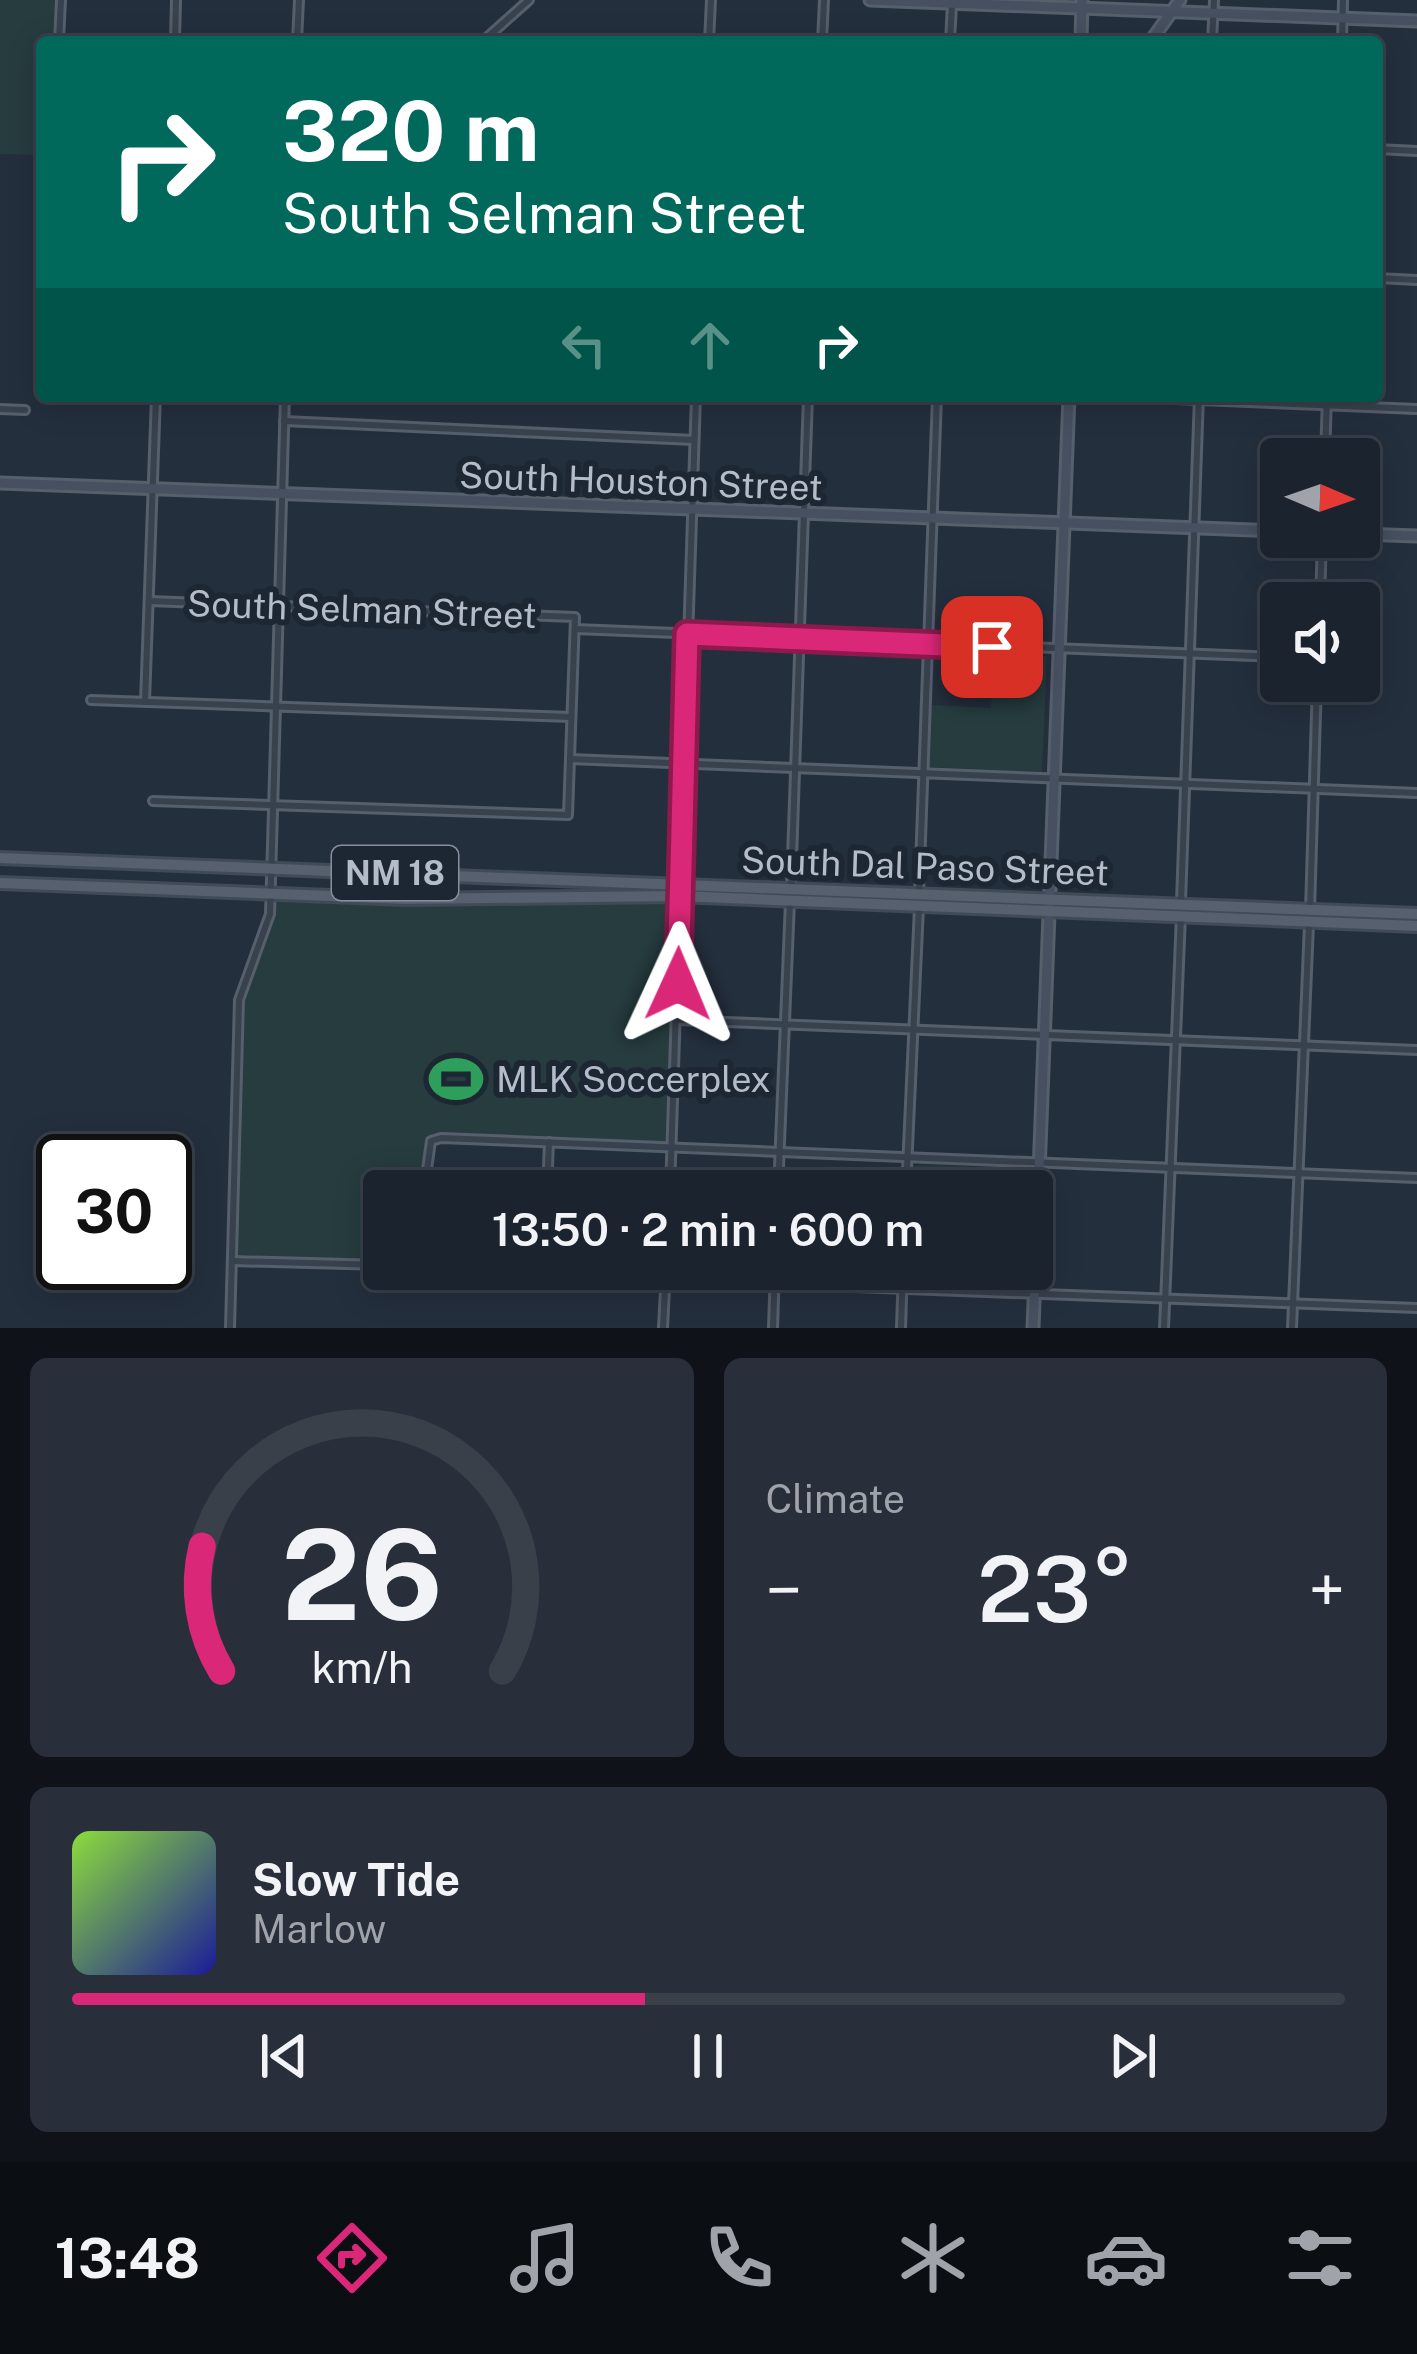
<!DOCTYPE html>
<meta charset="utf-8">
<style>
body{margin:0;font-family:"Public Sans",sans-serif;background:#282f3a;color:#f1f3f6;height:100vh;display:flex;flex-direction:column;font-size:45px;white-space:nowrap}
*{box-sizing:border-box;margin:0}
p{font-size:39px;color:#a0a4aa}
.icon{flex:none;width:66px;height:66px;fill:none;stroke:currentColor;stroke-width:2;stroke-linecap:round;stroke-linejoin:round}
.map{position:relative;height:1328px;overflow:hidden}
.panel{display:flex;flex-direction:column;gap:30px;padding:30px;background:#0f1319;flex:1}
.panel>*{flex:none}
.banner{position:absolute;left:36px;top:36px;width:1347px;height:366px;border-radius:12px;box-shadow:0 6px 30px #0003,0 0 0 3px #39404a;background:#00695c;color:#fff;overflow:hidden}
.needle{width:78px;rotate:92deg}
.buttons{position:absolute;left:1260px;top:438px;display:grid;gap:24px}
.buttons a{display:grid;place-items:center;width:120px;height:120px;border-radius:12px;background:#1b232e;box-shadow:0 6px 30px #0003,0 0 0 3px #39404a;font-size:60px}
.speed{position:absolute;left:36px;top:1134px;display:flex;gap:24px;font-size:60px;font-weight:700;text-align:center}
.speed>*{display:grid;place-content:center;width:156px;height:156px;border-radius:50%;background:#1b232e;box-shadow:0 6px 30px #0003,0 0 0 3px #39404a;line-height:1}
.speed .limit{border:6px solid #111;border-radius:18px;background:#fff;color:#111}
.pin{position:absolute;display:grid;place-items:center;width:102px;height:102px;color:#fff;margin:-51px;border-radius:24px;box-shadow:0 6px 18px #0006}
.me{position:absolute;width:132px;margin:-66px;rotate:1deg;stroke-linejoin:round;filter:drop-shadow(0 0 9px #0008)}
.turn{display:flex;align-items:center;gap:42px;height:252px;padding:0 48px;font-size:54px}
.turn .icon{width:156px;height:156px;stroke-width:2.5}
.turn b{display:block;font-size:84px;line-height:102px}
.lanes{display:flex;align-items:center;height:114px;padding:0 48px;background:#0003;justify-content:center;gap:60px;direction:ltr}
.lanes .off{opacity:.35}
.big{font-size:90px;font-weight:600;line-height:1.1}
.panel .widget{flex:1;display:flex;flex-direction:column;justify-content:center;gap:18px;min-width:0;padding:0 42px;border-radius:18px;background:#282f3a}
.panel .dial{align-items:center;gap:0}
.dial svg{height:312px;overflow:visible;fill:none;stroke:#39404a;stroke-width:7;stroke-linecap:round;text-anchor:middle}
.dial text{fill:#f1f3f6;stroke:none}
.song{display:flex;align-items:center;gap:36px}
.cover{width:144px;height:144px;border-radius:18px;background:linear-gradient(135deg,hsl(90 70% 55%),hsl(240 70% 35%))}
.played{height:12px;border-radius:6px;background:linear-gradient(90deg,#db2777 45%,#39404a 45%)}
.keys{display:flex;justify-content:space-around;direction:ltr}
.heat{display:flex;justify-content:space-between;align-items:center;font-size:66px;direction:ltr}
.panel .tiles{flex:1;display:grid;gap:30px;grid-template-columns:1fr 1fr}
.widget:last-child{grid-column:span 2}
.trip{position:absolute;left:363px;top:1170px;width:690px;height:120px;border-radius:12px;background:#1b232e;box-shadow:0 6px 30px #0003,0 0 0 3px #39404a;font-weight:600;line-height:120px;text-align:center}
.dock{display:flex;height:192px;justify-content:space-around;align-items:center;background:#0b0e12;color:#a0a4aa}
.dock .icon{width:84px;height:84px}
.dock .selected{color:#db2777}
.dock b{font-size:54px;color:#f1f3f6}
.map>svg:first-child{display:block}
.green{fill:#263c3f}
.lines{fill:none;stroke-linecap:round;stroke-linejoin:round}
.street-casing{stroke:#565f6c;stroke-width:12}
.secondary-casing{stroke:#565f6c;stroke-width:15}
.primary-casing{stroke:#414a57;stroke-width:16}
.street{stroke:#38414e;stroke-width:6}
.secondary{stroke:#465061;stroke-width:9}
.primary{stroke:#56606e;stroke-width:10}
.route-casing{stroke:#8e194d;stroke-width:30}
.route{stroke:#db2777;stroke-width:21}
.labels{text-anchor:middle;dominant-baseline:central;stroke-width:12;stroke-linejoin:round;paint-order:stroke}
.shield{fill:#1d2633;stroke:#878f9c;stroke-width:3}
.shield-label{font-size:33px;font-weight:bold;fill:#b4bcc9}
.street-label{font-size:36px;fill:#b4bcc9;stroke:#1d2633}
.poi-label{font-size:36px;fill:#b4bcc9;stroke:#1d2633;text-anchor:start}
</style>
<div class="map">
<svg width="1417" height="1328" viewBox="0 0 1417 1328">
<rect width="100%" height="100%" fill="#242f3e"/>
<g class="green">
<path d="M0,0h61l-2,42h-17v113l-42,-1z"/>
<path d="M994,654l53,2 -5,116 -114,-5 3,-62 60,3z"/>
<path d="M270,893l408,3 -5,251 -232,-9 -15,13 -2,40h-40v71l-153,-5 9,-263 25,-59z"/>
<path d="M913,1165l57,1 -1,25h-58z"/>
</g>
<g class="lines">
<defs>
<g id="street">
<path d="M59,42l2,-42"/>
<path d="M175,42l1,-42"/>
<path d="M297,42l2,-42"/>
<path d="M482,42l47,-42"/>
<path d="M709,42l2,-42"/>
<path d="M822,42l2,-42"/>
<path d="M950,42l2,-38"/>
<path d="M1212,42l2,-42"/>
<path d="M1342,42l1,-42"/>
<path d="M1377,149l40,2"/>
<path d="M1377,278l40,2"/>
<path d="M1103,396l314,13"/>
<path d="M0,409l25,1"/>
<path d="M284,421l410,19"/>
<path d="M1325,459l2,-63"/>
<path d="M149,601l426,16 -7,198 -415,-14"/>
<path d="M1320,603l2,-66"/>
<path d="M575,629l706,28"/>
<path d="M91,700l480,17"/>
<path d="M145,702l11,-306"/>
<path d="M570,759l847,34"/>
<path d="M791,888l17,-492"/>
<path d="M919,894l18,-498"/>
<path d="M1181,902l18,-506"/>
<path d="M1310,911l7,-230"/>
<path d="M677,1020l740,30"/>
<path d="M424,1191l7,-50 10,-3 976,40"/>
<path d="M547,1191l2,-49"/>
<path d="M670,1191l26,-795"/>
<path d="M778,1191l12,-290"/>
<path d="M906,1191l13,-284"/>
<path d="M232,1261l152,4"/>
<path d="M509,1269l157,7"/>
<path d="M665,1280l752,28"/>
<path d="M230,1328l9,-328 31,-86 15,-518"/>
<path d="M663,1328l3,-59"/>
<path d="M773,1328l2,-59"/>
<path d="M901,1328l2,-59"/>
<path d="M1164,1328l17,-413"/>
<path d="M1292,1328l17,-404"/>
</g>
<g id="secondary">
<path d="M870,0l547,21"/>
<path d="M1081,42l1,-42"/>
<path d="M1150,42l30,-42"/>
<path d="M0,483l1281,48"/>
<path d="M1359,534l58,2"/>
<path d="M1033,1328l36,-932"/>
</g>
<g id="primary">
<path d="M0,858l1417,56"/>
<path d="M0,883l406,16 272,-3 739,30"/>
</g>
</defs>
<use href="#street" class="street-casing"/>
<use href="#secondary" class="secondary-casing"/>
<use href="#primary" class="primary-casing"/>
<use href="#street" class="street"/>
<use href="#secondary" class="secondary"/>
<use href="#primary" class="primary"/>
</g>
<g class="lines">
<defs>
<path id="route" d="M678,984l9,-350 305,13"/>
</defs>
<use href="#route" class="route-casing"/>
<use href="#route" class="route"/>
</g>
<defs>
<symbol id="stadium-bare" viewBox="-9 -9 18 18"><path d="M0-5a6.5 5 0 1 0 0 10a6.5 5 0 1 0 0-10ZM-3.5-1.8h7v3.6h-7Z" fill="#2e9e5b" stroke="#1d2633" stroke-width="2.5" paint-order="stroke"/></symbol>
</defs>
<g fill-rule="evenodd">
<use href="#stadium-bare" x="418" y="1041" width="76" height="76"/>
</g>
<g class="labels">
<rect class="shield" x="332" y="846" width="126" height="54" rx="9"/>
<g class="shield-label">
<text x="395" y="873">NM 18</text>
</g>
<g class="street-label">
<text transform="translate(641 481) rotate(2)">South Houston Street</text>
<text transform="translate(362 609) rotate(2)">South Selman Street</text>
<text transform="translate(925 866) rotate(2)">South Dal Paso Street</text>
</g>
<g class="poi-label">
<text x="496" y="1079">MLK Soccerplex</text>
</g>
</g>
</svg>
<div class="buttons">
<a><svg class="needle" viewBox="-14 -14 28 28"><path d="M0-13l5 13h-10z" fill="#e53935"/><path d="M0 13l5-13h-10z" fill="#a0a4aa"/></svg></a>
<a><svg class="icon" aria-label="sound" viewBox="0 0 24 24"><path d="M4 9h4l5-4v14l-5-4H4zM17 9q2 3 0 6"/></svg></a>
</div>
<div class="speed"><div class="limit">30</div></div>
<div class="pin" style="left:992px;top:647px;background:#d93025"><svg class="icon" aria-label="arrive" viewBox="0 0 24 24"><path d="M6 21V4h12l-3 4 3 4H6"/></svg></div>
<svg class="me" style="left:678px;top:984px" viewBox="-20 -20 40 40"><path d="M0-17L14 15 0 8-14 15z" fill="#db2777" stroke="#fff" stroke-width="4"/></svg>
<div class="trip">13:50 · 2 min · 600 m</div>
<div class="banner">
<div class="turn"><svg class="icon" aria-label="right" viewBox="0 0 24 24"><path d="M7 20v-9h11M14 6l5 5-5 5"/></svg><div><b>320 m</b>South Selman Street</div></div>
<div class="lanes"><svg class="icon off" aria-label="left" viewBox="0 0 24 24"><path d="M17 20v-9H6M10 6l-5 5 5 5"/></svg><svg class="icon off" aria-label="ahead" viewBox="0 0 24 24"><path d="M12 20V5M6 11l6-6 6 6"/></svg><svg class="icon" aria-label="right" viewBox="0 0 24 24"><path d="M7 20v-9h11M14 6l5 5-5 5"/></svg></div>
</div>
</div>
<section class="panel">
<div class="tiles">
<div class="widget dial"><svg viewBox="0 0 100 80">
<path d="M14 69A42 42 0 1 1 86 69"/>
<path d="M14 69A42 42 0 0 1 9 37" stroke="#db2777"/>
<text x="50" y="56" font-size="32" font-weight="700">26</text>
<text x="50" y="72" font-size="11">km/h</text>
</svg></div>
<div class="widget"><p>Climate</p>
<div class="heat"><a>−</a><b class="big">23°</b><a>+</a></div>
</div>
<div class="widget">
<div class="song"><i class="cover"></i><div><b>Slow Tide</b><p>Marlow</p></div></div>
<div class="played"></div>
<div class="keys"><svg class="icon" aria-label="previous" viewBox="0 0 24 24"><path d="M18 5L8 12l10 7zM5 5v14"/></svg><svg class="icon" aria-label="pause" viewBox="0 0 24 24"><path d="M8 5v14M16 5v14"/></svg><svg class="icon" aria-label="next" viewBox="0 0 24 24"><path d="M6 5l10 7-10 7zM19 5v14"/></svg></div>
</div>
</div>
</section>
<nav class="dock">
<b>13:48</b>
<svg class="icon selected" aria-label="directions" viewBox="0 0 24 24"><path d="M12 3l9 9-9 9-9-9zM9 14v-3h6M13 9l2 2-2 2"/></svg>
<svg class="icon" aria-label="music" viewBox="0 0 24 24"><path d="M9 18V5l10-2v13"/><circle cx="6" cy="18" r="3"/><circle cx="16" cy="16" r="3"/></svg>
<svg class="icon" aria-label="phone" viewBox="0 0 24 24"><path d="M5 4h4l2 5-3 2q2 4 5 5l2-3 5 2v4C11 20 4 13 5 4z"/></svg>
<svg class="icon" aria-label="climate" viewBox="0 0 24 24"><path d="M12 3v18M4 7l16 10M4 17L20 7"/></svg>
<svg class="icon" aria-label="car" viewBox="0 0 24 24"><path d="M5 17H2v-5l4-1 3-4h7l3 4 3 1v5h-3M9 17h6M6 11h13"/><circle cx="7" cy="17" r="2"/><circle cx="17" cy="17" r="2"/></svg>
<svg class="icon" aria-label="filters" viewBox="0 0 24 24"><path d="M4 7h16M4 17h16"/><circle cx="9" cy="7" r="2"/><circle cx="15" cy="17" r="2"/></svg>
</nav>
